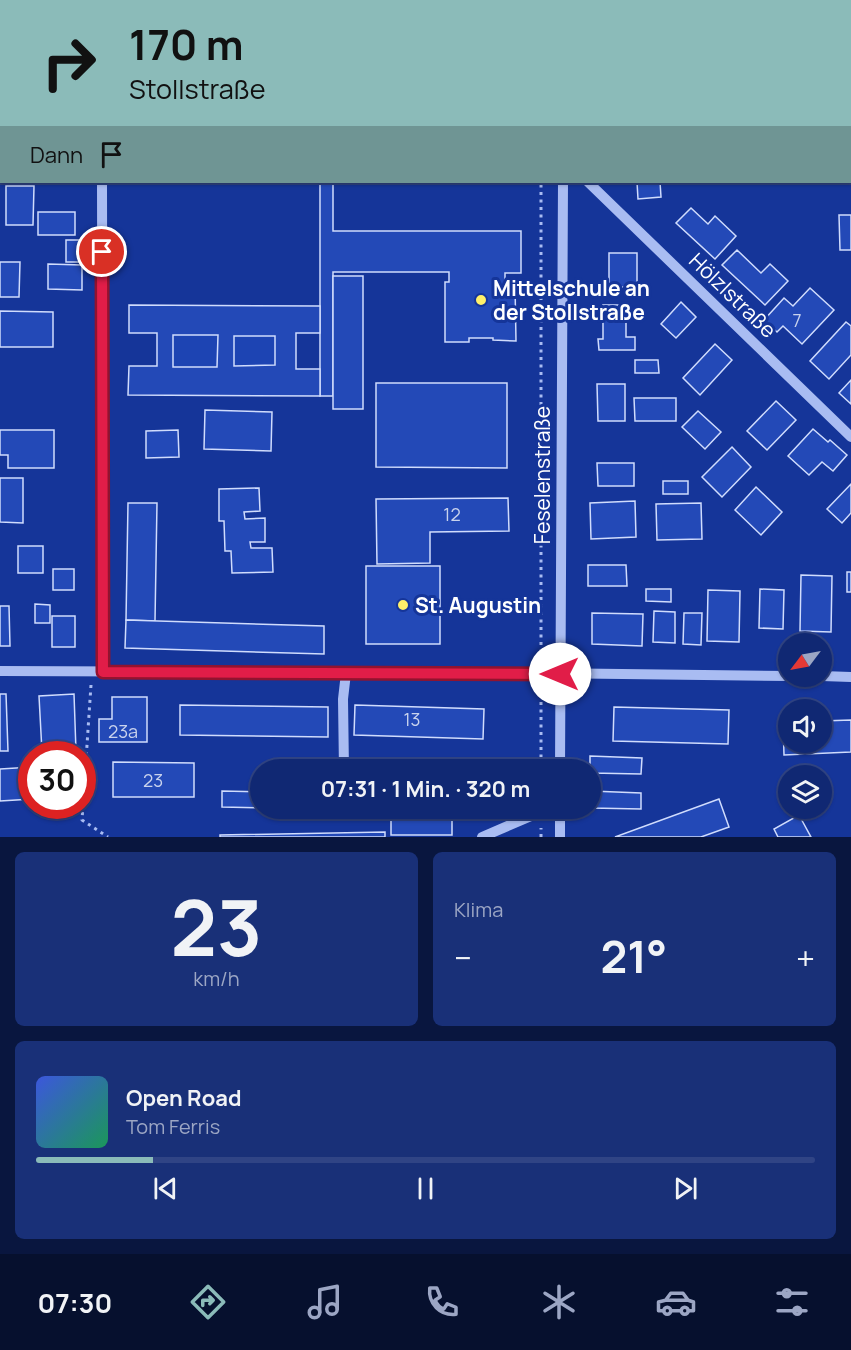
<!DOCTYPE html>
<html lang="de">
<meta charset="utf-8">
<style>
body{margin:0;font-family:Manrope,sans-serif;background:#193078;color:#f1f3f6;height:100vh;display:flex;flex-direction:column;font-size:22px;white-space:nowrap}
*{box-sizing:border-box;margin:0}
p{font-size:20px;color:#9ca6c4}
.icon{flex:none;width:33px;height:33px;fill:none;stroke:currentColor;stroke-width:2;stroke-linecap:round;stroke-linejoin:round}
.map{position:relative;height:837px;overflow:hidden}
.panel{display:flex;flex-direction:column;gap:15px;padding:15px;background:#09163f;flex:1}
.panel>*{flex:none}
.hud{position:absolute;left:0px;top:0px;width:852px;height:183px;box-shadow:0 2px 4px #0004,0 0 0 2px #304485;background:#8bbbb9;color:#111;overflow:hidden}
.needle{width:39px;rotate:238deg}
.controls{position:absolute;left:778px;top:633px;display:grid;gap:12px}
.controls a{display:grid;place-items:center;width:54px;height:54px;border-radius:50%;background:#102873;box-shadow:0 2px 4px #0004,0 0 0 2px #304485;font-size:30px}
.speed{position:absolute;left:18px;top:741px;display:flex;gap:12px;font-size:30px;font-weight:700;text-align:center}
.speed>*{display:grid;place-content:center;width:78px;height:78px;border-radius:50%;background:#102873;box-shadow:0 2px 4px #0004,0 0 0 2px #304485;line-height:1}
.speed .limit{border:9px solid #d22;background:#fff;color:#111}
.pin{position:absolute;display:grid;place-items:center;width:51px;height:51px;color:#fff;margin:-26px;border:3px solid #fff;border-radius:50%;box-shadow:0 2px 6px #0007}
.me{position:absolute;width:66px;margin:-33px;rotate:270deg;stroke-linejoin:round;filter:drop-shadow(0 0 4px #0008)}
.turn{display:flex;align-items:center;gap:21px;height:126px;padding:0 30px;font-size:27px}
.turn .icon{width:78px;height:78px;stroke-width:2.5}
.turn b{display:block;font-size:42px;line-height:51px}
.then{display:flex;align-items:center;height:57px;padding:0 30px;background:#0003;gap:12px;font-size:22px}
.big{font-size:45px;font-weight:700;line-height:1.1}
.panel .card{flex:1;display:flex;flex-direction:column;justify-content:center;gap:9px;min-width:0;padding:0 21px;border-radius:9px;background:#193078}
.panel .dial{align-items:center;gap:0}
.dial b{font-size:78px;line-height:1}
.song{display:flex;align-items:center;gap:18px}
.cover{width:72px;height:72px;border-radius:9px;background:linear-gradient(135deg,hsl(230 70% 55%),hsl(150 70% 35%))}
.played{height:6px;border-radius:3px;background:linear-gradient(90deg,#8bbbb9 15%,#304485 15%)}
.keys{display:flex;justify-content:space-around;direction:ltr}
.heat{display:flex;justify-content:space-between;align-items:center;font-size:33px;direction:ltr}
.panel .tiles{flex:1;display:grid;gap:15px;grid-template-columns:1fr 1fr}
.card:last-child{grid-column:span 2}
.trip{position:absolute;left:250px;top:759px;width:351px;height:60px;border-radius:30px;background:#102873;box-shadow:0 2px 4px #0004,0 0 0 2px #304485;font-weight:700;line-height:60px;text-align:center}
.dock{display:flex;height:96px;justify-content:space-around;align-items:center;background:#06102e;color:#9ca6c4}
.dock .icon{width:42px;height:42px}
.dock .current{color:#8bbbb9}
.dock b{font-size:27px;color:#f1f3f6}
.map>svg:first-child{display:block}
.green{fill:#1d44b3}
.building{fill:#2349b7;stroke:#d0dcfd;stroke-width:1.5;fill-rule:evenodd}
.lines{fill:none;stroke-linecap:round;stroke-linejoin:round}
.path{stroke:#a9bcf2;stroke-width:3;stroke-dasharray:3 4.5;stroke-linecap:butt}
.minor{stroke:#a9bcf2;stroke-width:10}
.route-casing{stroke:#92132f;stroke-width:15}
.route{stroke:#e11d48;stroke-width:10}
.poi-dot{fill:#fff06a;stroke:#153599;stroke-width:2}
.labels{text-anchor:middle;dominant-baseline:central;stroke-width:6;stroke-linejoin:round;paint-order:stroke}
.number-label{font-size:18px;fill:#c8d2ed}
.poi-label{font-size:21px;font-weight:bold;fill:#fff;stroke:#153599;text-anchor:start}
.street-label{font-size:21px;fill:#fff;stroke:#153599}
</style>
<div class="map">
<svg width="851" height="837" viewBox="0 0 851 837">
<rect width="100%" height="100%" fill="#153599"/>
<g class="green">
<path d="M173,335h45l-1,32h-44z"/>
<path d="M234,336h41v29l-41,1z"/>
</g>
<g class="building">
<rect x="595" y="0" width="41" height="2"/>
<path d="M320,182h13v49h188v42h-16v11h10l1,57 -23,-1v-2h-24v4h-24v-60h4v-10h-116v124h-13z"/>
<path d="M637,182h23l1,15 -23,2z"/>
<path d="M6,186h28l-1,39h-27z"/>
<path d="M691,208l17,16 7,-8 21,20 -21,23 -39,-36z"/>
<rect x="38" y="212" width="37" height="23"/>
<path d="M839,215h12v35h-11z"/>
<rect x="66" y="240" width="17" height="22"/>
<path d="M737,250l24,23 9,-9 18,17 -23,24 -43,-40z"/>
<rect x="609" y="253" width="28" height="34"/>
<path d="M0,262h20l-1,35h-19z"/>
<path d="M48,264l34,1v25l-34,-1z"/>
<rect x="333" y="276" width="30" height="133"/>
<path d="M810,288l24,22 -32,34 -19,-18 -6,6 -13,-12 20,-22 9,8z"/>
<path d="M681,302l15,15 -20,21 -15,-14z"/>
<path d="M129,305l191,1v27h-24v36h24v27l-192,-1 1,-29h28v-33h-28zM173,335h45l-1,32h-44zM234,336h41v29l-41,1z"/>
<path d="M603,305h23v32h9v13h-36l-1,-11h5z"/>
<path d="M0,311l53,1v35h-53z"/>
<path d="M846,322l5,4v29l-22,24 -19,-18z"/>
<path d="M715,344l17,16 -32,35 -17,-17z"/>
<path d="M635,360h23l1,13h-24z"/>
<path d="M851,380v24l-12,-11z"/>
<path d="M376,383h131v85l-131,-1z"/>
<path d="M597,384h28v37h-27z"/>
<path d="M634,398h42v23h-41z"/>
<path d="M776,401l20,19 -29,30 -20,-19z"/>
<path d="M205,410l67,2 -1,39 -67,-2z"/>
<path d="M698,411l23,21 -16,17 -23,-22z"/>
<path d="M813,429l15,13 2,-2 17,15 -14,16 -11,-9 -13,13 -21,-19z"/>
<path d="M0,430h54v38h-46v-13h-8z"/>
<path d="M178,430l1,27 -33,1v-27z"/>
<path d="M732,447l19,20 -29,30 -20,-20z"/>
<path d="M597,463h37v23h-36z"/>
<path d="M0,478h23v45l-23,-1z"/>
<rect x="663" y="481" width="25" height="13"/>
<path d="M851,484v29l-9,10 -15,-14z"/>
<path d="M756,487l26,25 -21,23 -26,-25z"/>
<path d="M259,488l1,23 -16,1 1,7 20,-1v24h-15l1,6h21l1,24 -41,1 -1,-22h-6l-1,-30h-5v-32z"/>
<path d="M508,498l1,33 -79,1v31l-53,1 -1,-65z"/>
<path d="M635,501l1,36 -45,2 -1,-36z"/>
<path d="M128,503h29l-2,118 -29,-1z"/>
<path d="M701,503l1,36 -45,1 -1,-36z"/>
<rect x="18" y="546" width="25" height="27"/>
<path d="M588,565h38l1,21h-39z"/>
<rect x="366" y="566" width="74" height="78"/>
<rect x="53" y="569" width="21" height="21"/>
<rect x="847" y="572" width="4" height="20"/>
<path d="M801,575l31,1 -1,56 -31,-1z"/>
<path d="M646,589h25v13l-25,-1z"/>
<path d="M760,589l24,1 -1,39 -24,-1z"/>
<path d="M708,590l32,1 -1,51 -32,-1z"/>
<path d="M35,604l15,1v18h-15z"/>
<path d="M0,606h9l1,40h-10z"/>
<path d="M654,611l21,1v31l-22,-1z"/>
<path d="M592,613l51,1 -1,32 -50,-2z"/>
<path d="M684,613h18l-1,32 -18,-1z"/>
<rect x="52" y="616" width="23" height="31"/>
<path d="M126,620l198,6v28l-199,-6z"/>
<path d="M0,694h6l2,57h-8z"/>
<path d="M74,694l2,57 -34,1 -3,-56z"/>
<path d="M112,697h35v45h-48v-23h13z"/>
<path d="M180,705l148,2v30l-148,-2z"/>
<path d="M355,705l129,4 -1,30 -129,-4z"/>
<path d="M614,707l115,3 -1,34 -115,-3z"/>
<path d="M851,720v32l-67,3 -1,-32h6v19h33v-21z"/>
<path d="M590,756l52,2 -1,16 -50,-1v-3h-1z"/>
<rect x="474" y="758" width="53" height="12"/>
<path d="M113,762l81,1v34h-81z"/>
<path d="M32,767v32l-32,2v-32z"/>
<path d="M222,791l39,1v16l-39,-1z"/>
<path d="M591,791l50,2v16l-50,-1z"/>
<path d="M719,799l10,28 -28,10h-86z"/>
<rect x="391" y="811" width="61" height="24"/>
<path d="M799,815l12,22h-33l-4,-8z"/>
<path d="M385,832v5h-165v-2z"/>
</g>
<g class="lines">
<g class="path">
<path d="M541,0v2"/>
<path d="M541,660v-478"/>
<path d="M91,685l-9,135 26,17"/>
<path d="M541,687v83"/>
<path d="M541,837v-9"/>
</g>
<g class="minor">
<path d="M107,2l1,-2"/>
<path d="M296,2v-2"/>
<path d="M563,2v-2"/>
<path d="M850,109h1"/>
<path d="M102,182l1,490"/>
<path d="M588,182l263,255"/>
<path d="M0,671l541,2 248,3"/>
<path d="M822,676l29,1"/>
<path d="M344,770l-1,-71 3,-26"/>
<path d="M560,770l3,-588"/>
<path d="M482,837l68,-29"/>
<path d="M560,837v-29"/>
</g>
</g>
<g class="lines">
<defs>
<path id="route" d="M102,252l1,420 457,2"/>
</defs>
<use href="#route" class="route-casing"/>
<use href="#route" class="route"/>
</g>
<g class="poi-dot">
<circle cx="481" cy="300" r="6"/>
<circle cx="403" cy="605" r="6"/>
</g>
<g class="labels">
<g class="number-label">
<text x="797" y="320">7</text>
<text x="452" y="514">12</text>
<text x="412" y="719">13</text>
<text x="123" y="731">23a</text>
<text x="153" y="780">23</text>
</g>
<g class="poi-label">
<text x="493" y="288">Mittelschule an<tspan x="493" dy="24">der Stollstraße</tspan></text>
<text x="415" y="605">St. Augustin</text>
</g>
<g class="street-label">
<text transform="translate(733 295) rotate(44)">Hölzlstraße</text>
<text transform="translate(542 475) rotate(-90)">Feselenstraße</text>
</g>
</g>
</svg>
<div class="controls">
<a><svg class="needle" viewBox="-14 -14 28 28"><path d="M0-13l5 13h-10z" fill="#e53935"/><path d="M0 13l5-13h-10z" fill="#9ca6c4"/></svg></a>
<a><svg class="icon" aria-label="sound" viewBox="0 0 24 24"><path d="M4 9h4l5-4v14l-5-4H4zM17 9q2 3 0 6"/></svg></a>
<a><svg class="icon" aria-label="layers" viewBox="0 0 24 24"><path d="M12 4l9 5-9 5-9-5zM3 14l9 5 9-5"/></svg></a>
</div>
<div class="speed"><div class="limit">30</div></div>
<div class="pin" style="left:102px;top:252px;background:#d93025"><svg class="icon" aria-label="arrive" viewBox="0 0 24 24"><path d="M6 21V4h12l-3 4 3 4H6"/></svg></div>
<svg class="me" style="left:560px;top:674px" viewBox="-20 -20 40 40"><circle r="19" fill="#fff"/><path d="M0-13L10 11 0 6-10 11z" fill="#e11d48"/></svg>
<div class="trip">07:31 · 1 Min. · 320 m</div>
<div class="hud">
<div class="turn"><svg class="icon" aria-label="right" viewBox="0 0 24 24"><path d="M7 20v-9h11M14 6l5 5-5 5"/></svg><div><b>170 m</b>Stollstraße</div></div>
<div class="then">Dann<svg class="icon" aria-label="arrive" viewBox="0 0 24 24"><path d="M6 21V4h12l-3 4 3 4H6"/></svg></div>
</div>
</div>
<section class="panel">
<div class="tiles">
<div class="card dial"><b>23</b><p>km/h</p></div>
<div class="card"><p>Klima</p>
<div class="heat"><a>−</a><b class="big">21°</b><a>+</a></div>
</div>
<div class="card">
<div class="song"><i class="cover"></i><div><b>Open Road</b><p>Tom Ferris</p></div></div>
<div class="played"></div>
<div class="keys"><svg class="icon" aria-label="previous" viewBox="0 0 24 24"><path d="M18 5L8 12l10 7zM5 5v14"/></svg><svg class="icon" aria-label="pause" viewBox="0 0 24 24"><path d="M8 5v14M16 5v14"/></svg><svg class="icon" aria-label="next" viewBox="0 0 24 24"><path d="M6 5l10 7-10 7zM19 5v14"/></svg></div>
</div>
</div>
</section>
<nav class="dock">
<b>07:30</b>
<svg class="icon current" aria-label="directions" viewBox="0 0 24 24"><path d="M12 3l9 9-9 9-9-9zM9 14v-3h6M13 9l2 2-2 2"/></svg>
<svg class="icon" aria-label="music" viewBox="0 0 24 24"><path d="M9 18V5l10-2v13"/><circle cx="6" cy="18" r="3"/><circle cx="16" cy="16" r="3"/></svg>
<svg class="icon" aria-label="phone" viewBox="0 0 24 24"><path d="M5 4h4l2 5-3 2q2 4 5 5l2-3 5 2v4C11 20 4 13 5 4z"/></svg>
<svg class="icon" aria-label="climate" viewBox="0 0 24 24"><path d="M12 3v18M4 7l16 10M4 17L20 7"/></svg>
<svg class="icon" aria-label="car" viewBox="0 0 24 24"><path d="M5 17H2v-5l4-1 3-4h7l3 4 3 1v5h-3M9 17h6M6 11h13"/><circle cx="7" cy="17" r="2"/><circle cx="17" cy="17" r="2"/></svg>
<svg class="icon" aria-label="filters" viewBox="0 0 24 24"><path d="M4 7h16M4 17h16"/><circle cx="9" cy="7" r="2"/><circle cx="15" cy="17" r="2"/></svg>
</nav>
